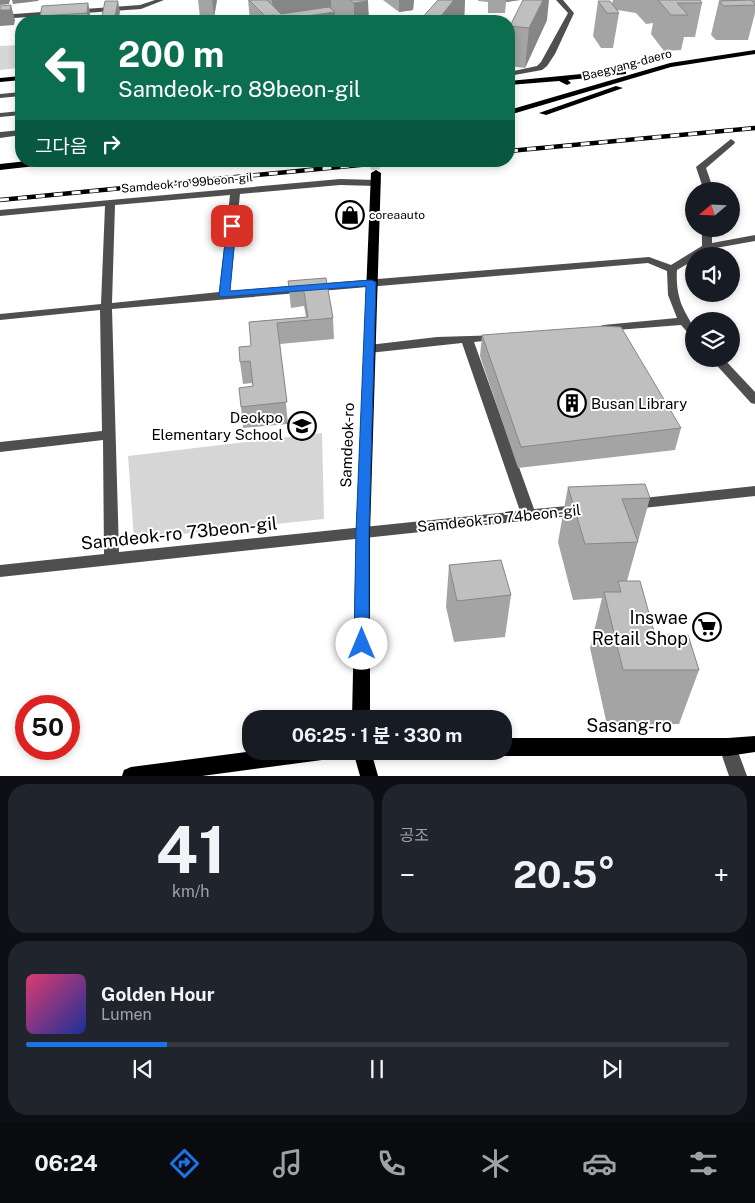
<!DOCTYPE html>
<html lang="ko">
<meta charset="utf-8">
<style>
body{margin:0;font-family:"Public Sans","Noto Sans KR",sans-serif;background:#20242c;color:#f1f3f6;height:100vh;display:flex;flex-direction:column;font-size:19px;white-space:nowrap}
*{box-sizing:border-box;margin:0}
p{font-size:16px;color:#9ea1a6}
.icon{flex:none;width:28px;height:28px;fill:none;stroke:currentColor;stroke-width:2;stroke-linecap:round;stroke-linejoin:round}
.map{position:relative;height:776px;overflow:hidden}
.sheet{display:flex;flex-direction:column;gap:8px;padding:8px;background:#0d0f14;flex:1}
.sheet>*{flex:none}
.top-card{position:absolute;left:15px;top:15px;width:500px;height:152px;border-radius:20px;box-shadow:0 2px 8px #0003;background:#0b6e4f;color:#fff;overflow:hidden}
.needle{width:32px;rotate:251deg}
.fabs{position:absolute;left:685px;top:182px;display:grid;gap:10px}
.fabs a{display:grid;place-items:center;width:55px;height:55px;border-radius:50%;background:#171b24;box-shadow:0 2px 8px #0003;font-size:25px}
.speed{position:absolute;left:15px;top:695px;display:flex;gap:10px;font-size:25px;font-weight:700;text-align:center}
.speed>*{display:grid;place-content:center;width:65px;height:65px;border-radius:50%;background:#171b24;box-shadow:0 2px 8px #0003;line-height:1}
.speed .limit{border:8px solid #d22;background:#fff;color:#111}
.pin{position:absolute;display:grid;place-items:center;width:42px;height:42px;color:#fff;margin:-21px;border-radius:10px;box-shadow:0 2px 8px #0006}
.me{position:absolute;width:55px;margin:-28px;rotate:0deg;stroke-linejoin:round;filter:drop-shadow(0 0 4px #0008)}
.turn{display:flex;align-items:center;gap:18px;height:105px;padding:0 20px;font-size:22px}
.turn .icon{width:65px;height:65px;stroke-width:2.5}
.turn b{display:block;font-size:35px;line-height:42px}
.then{display:flex;align-items:center;height:48px;padding:0 20px;background:#0003;gap:10px;font-size:19px}
.big{font-size:38px;font-weight:700;line-height:1.1}
.sheet .card{flex:1;display:flex;flex-direction:column;justify-content:center;gap:8px;min-width:0;padding:0 18px;border-radius:20px;background:#20242c}
.sheet .dial{align-items:center;gap:0}
.dial b{font-size:65px;line-height:1}
.song{display:flex;align-items:center;gap:15px}
.cover{width:60px;height:60px;border-radius:8px;background:linear-gradient(135deg,hsl(340 70% 55%),hsl(230 70% 35%))}
.played{height:5px;border-radius:2px;background:linear-gradient(90deg,#1a73e8 20%,#363941 20%)}
.keys{display:flex;justify-content:space-around;direction:ltr}
.heat{display:flex;justify-content:space-between;align-items:center;font-size:28px;direction:ltr}
.sheet .tiles{flex:1;display:grid;gap:8px;grid-template-columns:1fr 1fr}
.card:last-child{grid-column:span 2}
.trip{position:absolute;left:242px;top:710px;width:270px;height:50px;border-radius:20px;background:#171b24;box-shadow:0 2px 8px #0003;font-weight:700;line-height:50px;text-align:center}
.dock{display:flex;height:80px;justify-content:space-around;align-items:center;background:#090b0e;color:#9ea1a6}
.dock .icon{width:35px;height:35px}
.dock .current{color:#1a73e8}
.dock b{font-size:22px;color:#f1f3f6}
.map>svg:first-child{display:block}
.green{fill:#d6d6d6}
.lines{fill:none;stroke-linecap:round;stroke-linejoin:round}
.major-tunnel{stroke:#d9d9d9;stroke-width:9;stroke-dasharray:9 5;stroke-linecap:butt}
.minor{fill:#4f4f4f;fill-rule:evenodd}
.major{fill:#000;fill-rule:evenodd}
.rail-casing{stroke:#000;stroke-width:4.5}
.rail{stroke:#fff;stroke-width:3;stroke-dasharray:9;stroke-linecap:butt}
.wall{fill:#a4a4a4}
.shaded-wall{fill:#868686}
.building{fill:#bfbfbf;stroke:#868686}
.route{fill:#1a73e8;stroke:#114b97}
.labels{text-anchor:middle;dominant-baseline:central;stroke-width:4;stroke-linejoin:round;paint-order:stroke}
.far-street-label{font-size:12px;fill:#000;stroke:#fff}
.far-poi-label{font-size:12px;fill:#000;stroke:#fff;text-anchor:start}
.poi-label{font-size:15px;fill:#000;stroke:#fff;text-anchor:start}
.street-label{font-size:15px;fill:#000;stroke:#fff}
.near-street-label{font-size:18px;fill:#000;stroke:#fff}
.near-poi-label{font-size:18px;fill:#000;stroke:#fff;text-anchor:end}
</style>
<div class="map">
<svg width="755" height="776" viewBox="0 0 755 776">
<rect width="100%" height="100%" fill="#fff"/>
<g class="green">
<path d="M21,45l-4,23 -17,2v-24z"/>
<path d="M322,433l2,86 -190,20 -6,-83z"/>
</g>
<g class="lines">
<path class="major-tunnel" d="M374,161l2,12"/>
<g class="minor">
<path d="M155,0h9l-23,9 -141,10v-4l140,-10z"/>
<path d="M556,0h7l11,13 -19,41 -8,12 -5,4 -33,6v-4l28,-6 4,-4 27,-49z"/>
<path d="M21,92v4l-21,2v-4z"/>
<path d="M21,111v4l-21,2v-4z"/>
<path d="M21,130v5l-21,3v-6z"/>
<path d="M731,139l4,3 -1,2 -28,24 8,23h-10l-8,-24z"/>
<path d="M340,179l36,1 5,3 -5,3 -36,-1 -100,9 -10,97 419,-34 22,8 31,-19v-17h10v14l43,-8v6l-45,8 -11,7h-5v4l-17,10c-1,14 1,28 7,40 5,10 10,15 10,26l-4,-1 -9,-10 -78,6 -6,-3 6,-3 74,-7 -9,-23 -1,-24 -19,-8 -536,46 7,243 401,-41 -58,-168 -93,10 -6,-4 6,-4 68,-8 65,-2 2,2 -2,2 -28,3 60,167 45,-4 5,1 2,4 -2,4 -5,1 -579,62v-12l104,-11 -1,-114 -103,12v-10l102,-11 -2,-121 -100,10v-6l101,-10 4,-98 -105,10v-6zM230,195l-11,97 -107,11 3,-98z"/>
<path d="M711,359h13l31,33v12l-4,-1z"/>
<path d="M755,486v10l-121,13 -5,-1 -2,-4 2,-4 5,-1z"/>
<path d="M728,738l6,3 13,35h-18l-10,-29 3,-6z"/>
</g>
<g class="major">
<path d="M755,50v4l-84,13 -162,48v-5l161,-47z"/>
<path d="M623,70h3v4l-58,6 3,3 -4,2 -8,-4 -50,4v-4z"/>
<path d="M21,76v4l-21,2v-4z"/>
<path d="M616,86l7,2 -77,27 -7,-2z"/>
<path d="M27,161h30l-4,3 -53,6v-6z"/>
<path d="M376,170l5,3 -11,360v186h-18l4,-186 15,-360z"/>
<path d="M755,736v16l-27,4h-224l-7,-5h7v-13h224z"/>
<path d="M254,751h77l-3,6 -6,3 -120,16h-80l2,-6 7,-3z"/>
<path d="M353,751h18l7,25h-18z"/>
</g>
<defs>
<g id="rail">
<path d="M509,151l246,-23"/>
<path d="M0,200l401,-39"/>
</g>
</defs>
<use href="#rail" class="rail-casing"/>
<use href="#rail" class="rail"/>
</g>
<g class="wall">
<path d="M198,0h19l-3,17h-14z"/>
<path d="M248,0h119l2,21h-119z"/>
<path d="M383,0h31l-1,10 -14,2z"/>
<path d="M438,0h27l-1,21h-43v-2z"/>
<path d="M478,0h42l-14,2 -1,11h-17v-11l-10,-1z"/>
<path d="M613,0h87l2,3 -7,34h-11l-3,13 -17,1 -13,-17 2,-11 -7,1 -10,-11 -19,-3 2,3 -6,35h-12l-8,-12 5,-35 14,3z"/>
<path d="M721,0h34v13l-7,27h-32l-5,-5 8,-34z"/>
<path d="M88,3l2,11v7h-49l-1,-5z"/>
<path d="M547,20l-22,48 -16,-2v-30l1,-10z"/>
<path d="M326,278l7,40 1,21 -54,5 8,80 -45,4 -2,-21 12,-21 -1,-3 -9,1 -3,-22 11,-16 -2,-24 57,-5 -2,-11 -13,2 -3,-27z"/>
<path d="M482,335l199,93 -6,22 -157,18 -38,-112z"/>
<path d="M568,487l82,11 -23,83 28,54 44,35 -20,54 -72,1 -17,-77 12,-50 -29,2 -15,-58z"/>
<path d="M449,565l62,30 -6,42 -51,5 -8,-35z"/>
</g>
<g class="shaded-wall">
<path d="M0,0h10l-1,4 -9,1z"/>
<path d="M12,0h27l-1,1 -25,3z"/>
<path d="M212,0h5l-3,17z"/>
<path d="M272,0h59v13l4,-1v9h-56v-1l-5,-5v6h-9v-5l8,-1z"/>
<path d="M399,0h15l-1,10 -14,2z"/>
<path d="M454,0h11l-1,21h-27z"/>
<path d="M506,0h14l-14,2 -1,11z"/>
<path d="M543,0h6l-2,20 -22,48 4,-40z"/>
<path d="M118,1l2,11 -2,9h-4z"/>
<path d="M368,1l1,20h-15v-18z"/>
<path d="M88,3l2,11v7h-1l-2,-8z"/>
<path d="M11,5l4,15 -1,5 -14,1v-16z"/>
</g>
<g class="building">
<path d="M249,0h18l14,14 48,-7 6,5 -56,8 -5,-5 -9,1z"/>
<path d="M350,0h17l1,1 -14,2z"/>
<path d="M438,0h16l-17,21 -16,-2z"/>
<path d="M523,0h20l-14,28 -19,-2z"/>
<path d="M658,0h42l2,3h-25l11,12h-17z"/>
<path d="M751,0l4,4v1l-31,1 -5,-5z"/>
<path d="M105,1h13l-4,20h-13z"/>
<path d="M598,1h12l9,12h-12z"/>
<path d="M88,3l-1,10 -47,3 2,-10z"/>
<path d="M11,5l-1,5h-10v-4z"/>
<path d="M326,278l7,40 -56,5 10,79 -46,5 -2,-19 14,-2 -3,-25 -10,1 -1,-15 12,-1 -2,-24 59,-5 -5,-31 -14,1 -1,-6z"/>
<path d="M604,326l17,1 60,101 -160,19 -39,-112z"/>
<path d="M645,484l5,14 -28,1 16,43 -53,2 -17,-57z"/>
<path d="M501,560l10,35 -54,6 -8,-36z"/>
<path d="M618,581h22l15,54h33l11,35h-76l-19,-78h17z"/>
</g>
<path class="route" d="M232,223l4,3 -6,65 141,-11 5,2 -7,250v112l-2,5 -5,2 -6,-2 -2,-5 2,-112 10,-246 -145,11 -2,-2 8,-69z"/>
<defs>
<symbol id="shop-ring" viewBox="-11 -11 22 22"><circle r="9.5" fill="#fff" stroke="#000" stroke-width="1.5"/><path d="M-5-2.5h2.3a2.7 3.5 0 0 1 5.4 0H5L5.5 6h-11ZM-1.5-2.5h3a1.5 2.3 0 0 0-3 0Z" fill="#000"/></symbol>
<symbol id="building-ring" viewBox="-11 -11 22 22"><circle r="9.5" fill="#fff" stroke="#000" stroke-width="1.5"/><path d="M-4-6H4V6H1V3H-1V6H-4ZM-2.5-4.3h1.7v1.8h-1.7ZM.8-4.3h1.7v1.8H.8ZM-2.5-1h1.7V.8h-1.7ZM.8-1h1.7V.8H.8Z" fill="#000"/></symbol>
<symbol id="school-ring" viewBox="-11 -11 22 22"><circle r="9.5" fill="#fff" stroke="#000" stroke-width="1.5"/><path d="M0-5L7-2L0 1L-7-2ZM-4 1L0 2.5L4 1V4Q0 6-4 4Z" fill="#000"/></symbol>
<symbol id="supermarket-ring" viewBox="-11 -11 22 22"><circle r="9.5" fill="#fff" stroke="#000" stroke-width="1.5"/><path d="M-6-5.5h2.5l.6 2H6L4.5 2H-2.5L-4.4-4H-6ZM-1.5 3.2a1.3 1.3 0 1 0 .1 0ZM3 3.2a1.3 1.3 0 1 0 .1 0Z" fill="#000"/></symbol>
</defs>
<g fill-rule="evenodd">
<use href="#shop-ring" x="334" y="199" width="32" height="32"/>
<use href="#building-ring" x="556" y="387" width="32" height="32"/>
<use href="#school-ring" x="286" y="410" width="32" height="32"/>
<use href="#supermarket-ring" x="691" y="611" width="32" height="32"/>
</g>
<g class="labels">
<g class="far-street-label">
<text transform="translate(627 65) rotate(-15)">Baegyang-daero</text>
<text transform="translate(187 183) rotate(-5)">Samdeok-ro 99beon-gil</text>
</g>
<g class="far-poi-label">
<text x="369" y="215">coreaauto</text>
</g>
<g class="poi-label">
<text x="591" y="403">Busan Library</text>
<text x="283" y="417" text-anchor="end">Deokpo<tspan x="283" dy="17">Elementary School</tspan></text>
</g>
<g class="street-label">
<text transform="translate(347 445) rotate(-88)">Samdeok-ro</text>
<text transform="translate(499 518) rotate(-6)">Samdeok-ro 74beon-gil</text>
</g>
<g class="near-street-label">
<text transform="translate(179 533) rotate(-6)">Samdeok-ro 73beon-gil</text>
<text x="629" y="725">Sasang-ro</text>
</g>
<g class="near-poi-label">
<text x="688" y="617">Inswae<tspan x="688" dy="21">Retail Shop</tspan></text>
</g>
</g>
</svg>
<div class="fabs">
<a><svg class="needle" viewBox="-14 -14 28 28"><path d="M0-13l5 13h-10z" fill="#e53935"/><path d="M0 13l5-13h-10z" fill="#9ea1a6"/></svg></a>
<a><svg class="icon" aria-label="sound" viewBox="0 0 24 24"><path d="M4 9h4l5-4v14l-5-4H4zM17 9q2 3 0 6"/></svg></a>
<a><svg class="icon" aria-label="layers" viewBox="0 0 24 24"><path d="M12 4l9 5-9 5-9-5zM3 14l9 5 9-5"/></svg></a>
</div>
<div class="speed"><div class="limit">50</div></div>
<div class="pin" style="left:232px;top:226px;background:#d93025"><svg class="icon" aria-label="arrive" viewBox="0 0 24 24"><path d="M6 21V4h12l-3 4 3 4H6"/></svg></div>
<svg class="me" style="left:362px;top:644px" viewBox="-20 -20 40 40"><circle r="19" fill="#fff"/><path d="M0-13L10 11 0 6-10 11z" fill="#1a73e8"/></svg>
<div class="trip">06:25 · 1 분 · 330 m</div>
<div class="top-card">
<div class="turn"><svg class="icon" aria-label="left" viewBox="0 0 24 24"><path d="M17 20v-9H6M10 6l-5 5 5 5"/></svg><div><b>200 m</b>Samdeok-ro 89beon-gil</div></div>
<div class="then">그다음<svg class="icon" aria-label="right" viewBox="0 0 24 24"><path d="M7 20v-9h11M14 6l5 5-5 5"/></svg></div>
</div>
</div>
<section class="sheet">
<div class="tiles">
<div class="card dial"><b>41</b><p>km/h</p></div>
<div class="card"><p>공조</p>
<div class="heat"><a>−</a><b class="big">20.5°</b><a>+</a></div>
</div>
<div class="card">
<div class="song"><i class="cover"></i><div><b>Golden Hour</b><p>Lumen</p></div></div>
<div class="played"></div>
<div class="keys"><svg class="icon" aria-label="previous" viewBox="0 0 24 24"><path d="M18 5L8 12l10 7zM5 5v14"/></svg><svg class="icon" aria-label="pause" viewBox="0 0 24 24"><path d="M8 5v14M16 5v14"/></svg><svg class="icon" aria-label="next" viewBox="0 0 24 24"><path d="M6 5l10 7-10 7zM19 5v14"/></svg></div>
</div>
</div>
</section>
<nav class="dock">
<b>06:24</b>
<svg class="icon current" aria-label="directions" viewBox="0 0 24 24"><path d="M12 3l9 9-9 9-9-9zM9 14v-3h6M13 9l2 2-2 2"/></svg>
<svg class="icon" aria-label="music" viewBox="0 0 24 24"><path d="M9 18V5l10-2v13"/><circle cx="6" cy="18" r="3"/><circle cx="16" cy="16" r="3"/></svg>
<svg class="icon" aria-label="phone" viewBox="0 0 24 24"><path d="M5 4h4l2 5-3 2q2 4 5 5l2-3 5 2v4C11 20 4 13 5 4z"/></svg>
<svg class="icon" aria-label="climate" viewBox="0 0 24 24"><path d="M12 3v18M4 7l16 10M4 17L20 7"/></svg>
<svg class="icon" aria-label="car" viewBox="0 0 24 24"><path d="M5 17H2v-5l4-1 3-4h7l3 4 3 1v5h-3M9 17h6M6 11h13"/><circle cx="7" cy="17" r="2"/><circle cx="17" cy="17" r="2"/></svg>
<svg class="icon" aria-label="filters" viewBox="0 0 24 24"><path d="M4 7h16M4 17h16"/><circle cx="9" cy="7" r="2"/><circle cx="15" cy="17" r="2"/></svg>
</nav>
